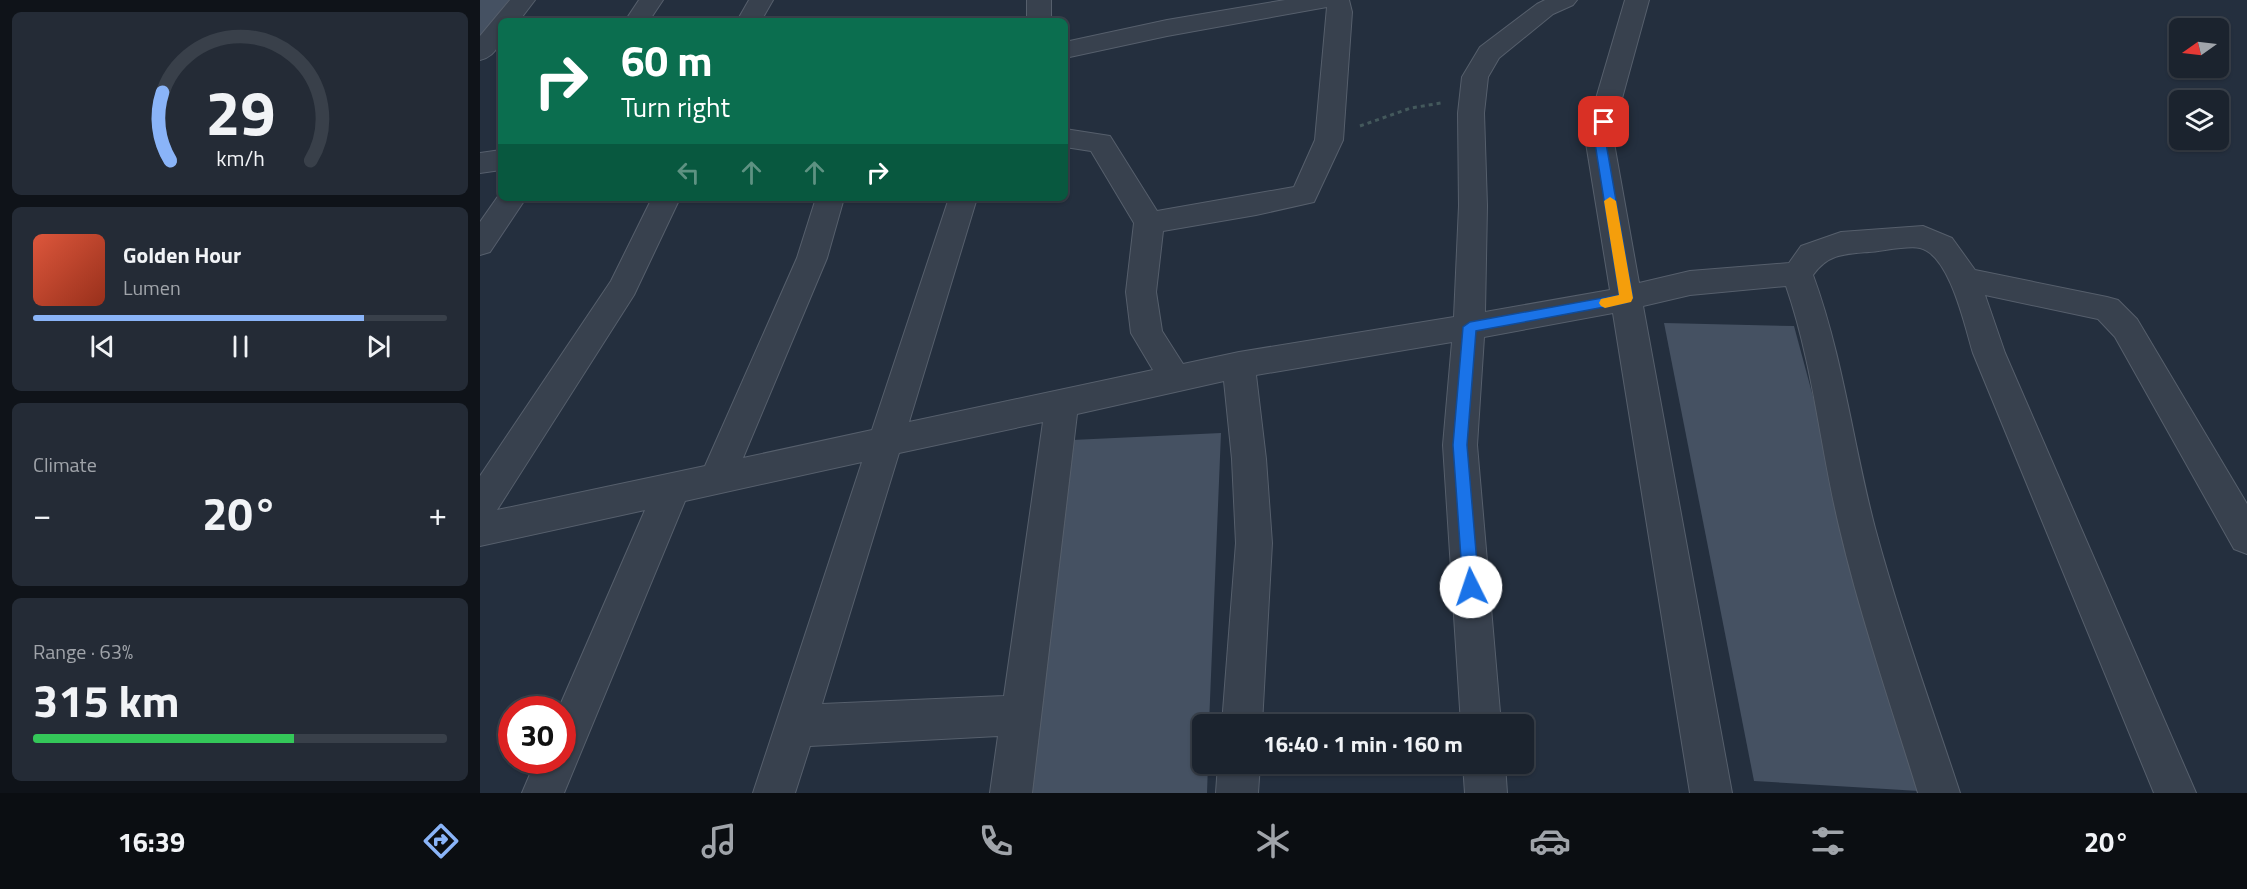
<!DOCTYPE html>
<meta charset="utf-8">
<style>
body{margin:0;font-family:"Titillium Web",sans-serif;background:#242b36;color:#f1f3f6;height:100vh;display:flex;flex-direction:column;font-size:22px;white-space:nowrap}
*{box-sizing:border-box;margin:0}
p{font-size:20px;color:#a0a4aa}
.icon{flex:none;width:33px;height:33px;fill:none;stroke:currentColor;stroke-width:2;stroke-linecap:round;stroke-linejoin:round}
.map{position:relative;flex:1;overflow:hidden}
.drawer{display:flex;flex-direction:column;gap:12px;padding:12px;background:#0f1319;width:480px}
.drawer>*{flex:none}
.banner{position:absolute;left:18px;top:18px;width:570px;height:183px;border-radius:9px;box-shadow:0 2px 4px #0004,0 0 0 2px #39404a;background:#0b6e4f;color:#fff;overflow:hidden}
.needle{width:39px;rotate:256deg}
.buttons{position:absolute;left:1689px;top:18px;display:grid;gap:12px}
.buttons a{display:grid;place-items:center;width:60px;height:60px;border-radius:9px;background:#1b232e;box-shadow:0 2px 4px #0004,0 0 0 2px #39404a;font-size:30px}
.speed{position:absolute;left:18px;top:696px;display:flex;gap:12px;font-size:30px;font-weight:700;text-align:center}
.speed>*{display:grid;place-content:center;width:78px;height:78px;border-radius:50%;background:#1b232e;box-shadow:0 2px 4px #0004,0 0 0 2px #39404a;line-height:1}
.speed .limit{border:9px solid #d22;background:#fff;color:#111}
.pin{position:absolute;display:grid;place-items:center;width:51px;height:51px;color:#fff;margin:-26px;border-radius:12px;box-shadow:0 3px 9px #0006}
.me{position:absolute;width:66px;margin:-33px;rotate:356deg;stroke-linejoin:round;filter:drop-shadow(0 0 4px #0008)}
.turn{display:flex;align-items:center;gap:21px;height:126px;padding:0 24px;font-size:27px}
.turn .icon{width:78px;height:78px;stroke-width:2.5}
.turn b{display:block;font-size:42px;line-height:51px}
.lanes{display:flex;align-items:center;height:57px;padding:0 24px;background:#0003;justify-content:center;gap:30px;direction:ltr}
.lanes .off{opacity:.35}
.big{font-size:45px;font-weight:700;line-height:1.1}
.drawer .card{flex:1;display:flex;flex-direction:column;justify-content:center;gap:9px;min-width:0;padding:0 21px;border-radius:9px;background:#242b36}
.drawer .dial{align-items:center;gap:0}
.dial svg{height:156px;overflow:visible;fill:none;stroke:#39404a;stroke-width:7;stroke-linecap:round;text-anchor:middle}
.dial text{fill:#f1f3f6;stroke:none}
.song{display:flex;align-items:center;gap:18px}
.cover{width:72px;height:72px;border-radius:9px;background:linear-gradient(135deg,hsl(10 70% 55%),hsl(10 70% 35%))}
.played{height:6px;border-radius:3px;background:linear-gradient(90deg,#8ab4f8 80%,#39404a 80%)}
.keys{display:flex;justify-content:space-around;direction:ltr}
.heat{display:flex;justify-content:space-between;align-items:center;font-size:33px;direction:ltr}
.charge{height:9px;border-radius:4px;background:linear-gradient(90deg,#34c759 63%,#39404a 0)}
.trip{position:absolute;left:712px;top:714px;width:342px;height:60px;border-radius:9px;background:#1b232e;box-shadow:0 2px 4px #0004,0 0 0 2px #39404a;font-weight:700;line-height:60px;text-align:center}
.menu{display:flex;height:96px;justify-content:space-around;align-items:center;background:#0b0e12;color:#a0a4aa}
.menu .icon{width:42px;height:42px}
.menu .active{color:#8ab4f8}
.menu b{font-size:27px;color:#f1f3f6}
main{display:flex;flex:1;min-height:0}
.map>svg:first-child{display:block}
.building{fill:#455162}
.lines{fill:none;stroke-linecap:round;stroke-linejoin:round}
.minor-casing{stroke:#565f6c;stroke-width:2}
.path{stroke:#44595c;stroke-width:3;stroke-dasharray:4 4;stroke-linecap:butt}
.minor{fill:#38414e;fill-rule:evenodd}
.route{fill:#1a73e8;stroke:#114b97;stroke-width:1.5}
.slow{fill:#f59e0b}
</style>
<main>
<section class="drawer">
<div class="card dial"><svg viewBox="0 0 100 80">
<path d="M14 69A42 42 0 1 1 86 69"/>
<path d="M14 69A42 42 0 0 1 10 34" stroke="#8ab4f8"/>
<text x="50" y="56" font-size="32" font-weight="700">29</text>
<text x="50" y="72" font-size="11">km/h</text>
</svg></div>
<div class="card">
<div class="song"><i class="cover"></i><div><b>Golden Hour</b><p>Lumen</p></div></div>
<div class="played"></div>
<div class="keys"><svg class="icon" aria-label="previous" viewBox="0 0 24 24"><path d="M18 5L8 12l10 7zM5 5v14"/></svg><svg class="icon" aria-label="pause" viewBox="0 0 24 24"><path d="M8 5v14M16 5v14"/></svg><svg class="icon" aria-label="next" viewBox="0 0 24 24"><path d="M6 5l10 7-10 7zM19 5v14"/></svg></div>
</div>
<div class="card"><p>Climate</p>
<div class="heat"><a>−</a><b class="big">20°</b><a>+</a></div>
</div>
<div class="card"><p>Range · 63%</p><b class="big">315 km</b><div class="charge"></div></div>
</section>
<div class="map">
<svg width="1767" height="793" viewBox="0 0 1767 793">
<rect width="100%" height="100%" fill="#242f3e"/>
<g class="building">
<path d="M0,0h29l-29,37z"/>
<path d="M1184,323l130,3 125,465 -165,-10z"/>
<path d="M741,433l-12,291h-6v40h5l-1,29h-177l42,-353z"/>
</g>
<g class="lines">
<defs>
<g id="minor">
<path d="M30,0h25l-16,21h-18c0,18 -1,34 -21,39v-24z"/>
<path d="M159,0h24l-14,21h-24z"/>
<path d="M269,0h24l-12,21h-24z"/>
<rect x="547" y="0" width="24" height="21"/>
<path d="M805,0h64l3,12 -9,128 -29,62 -58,13 -93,16 -7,61 6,39 21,33 56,-12 215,-35 5,-111 -1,-93 4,-36 18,-30 57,-43 8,-4h32l-4,5 -20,9 -54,44 -11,19 -4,36 3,93 -2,106 125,-22 -24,-147 9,-41 30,-102h24l-28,102 -7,41 25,140 51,-12 99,-8 12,-17 40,-14 82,-6 29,12 23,32 132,27 11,3 19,19 110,185v50l-13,-5 -119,-212 -17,-18 -113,-24 20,58 191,440h-42l-181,-440c-8,-26 -23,-98 -53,-105 -12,-3 -37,3 -51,4 -25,2 -41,2 -56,23 30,82 40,169 62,253 24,89 56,177 85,265h-42c-27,-88 -58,-177 -79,-267 -19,-80 -26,-162 -53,-240l-96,9 -47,11 89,487h-42l-77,-480 -129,24 -7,108 24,279h-40l-18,-279 9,-103 -196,33 10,84 6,84 -10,181h-40l14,-181 -4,-84 -8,-78 -147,33 -45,379h-42l8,-57 -188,10 -15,47h-42l109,-331 -177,39 -121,292h-42l14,-33h26v-50h-4l87,-200 -165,36v-70l131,-195 41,-83h28l-46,97 -137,215 208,-44 92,-208 19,-60h28l-17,60 -84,200 129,-28 77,-232h28l-68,224 244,-52 -22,-37 -5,-41 8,-69 -43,-72 -26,-4v-18l45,7 47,75 137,-24 21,-47 12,-133 -160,29 -102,22v-16l102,-22zM563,422l-39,274 -182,8 77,-251z"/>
<path d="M21,150v20l-21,3v-20z"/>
<path d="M21,192v6h25l-36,54 -10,3v-33z"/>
<path d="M738,764h42l-2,29h-42z"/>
<path d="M983,764h42l2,29h-42z"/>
</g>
</defs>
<use href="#minor" class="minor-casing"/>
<path class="path" d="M880,126l51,-18 30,-5"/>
<use href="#minor" class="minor"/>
</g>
<path class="route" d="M1124,119l6,3 -4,21 27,155 -7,5 -150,28 -9,114 12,142 -3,5 -5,2 -6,-2 -2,-5 -10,-142 10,-118 7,-5 149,-27 -24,-152 4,-21z"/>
<path class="slow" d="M1130,197l6,4 17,97 -2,4 -26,6 -4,-2 -2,-3 2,-4 18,-4 -15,-94z"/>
</svg>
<div class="buttons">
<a><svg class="needle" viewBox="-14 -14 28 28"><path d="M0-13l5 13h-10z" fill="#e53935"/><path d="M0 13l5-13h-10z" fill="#a0a4aa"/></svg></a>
<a><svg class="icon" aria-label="layers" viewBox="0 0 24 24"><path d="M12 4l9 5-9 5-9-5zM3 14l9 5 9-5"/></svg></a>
</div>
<div class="speed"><div class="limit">30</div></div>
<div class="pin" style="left:1124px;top:122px;background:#d93025"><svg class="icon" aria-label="arrive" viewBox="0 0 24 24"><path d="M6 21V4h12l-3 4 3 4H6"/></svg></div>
<svg class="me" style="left:991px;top:587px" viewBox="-20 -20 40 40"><circle r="19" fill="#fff"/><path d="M0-13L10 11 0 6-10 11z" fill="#1a73e8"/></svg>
<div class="trip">16:40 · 1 min · 160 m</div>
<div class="banner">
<div class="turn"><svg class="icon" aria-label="right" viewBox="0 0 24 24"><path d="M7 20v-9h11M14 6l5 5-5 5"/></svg><div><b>60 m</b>Turn right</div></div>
<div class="lanes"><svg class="icon off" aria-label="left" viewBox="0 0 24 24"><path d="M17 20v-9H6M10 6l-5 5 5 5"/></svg><svg class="icon off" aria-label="ahead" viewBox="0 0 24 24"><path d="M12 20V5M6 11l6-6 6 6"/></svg><svg class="icon off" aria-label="ahead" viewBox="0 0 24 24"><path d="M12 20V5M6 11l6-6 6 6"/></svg><svg class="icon" aria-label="right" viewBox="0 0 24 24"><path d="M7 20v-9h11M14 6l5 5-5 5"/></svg></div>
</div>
</div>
</main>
<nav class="menu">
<b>16:39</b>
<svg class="icon active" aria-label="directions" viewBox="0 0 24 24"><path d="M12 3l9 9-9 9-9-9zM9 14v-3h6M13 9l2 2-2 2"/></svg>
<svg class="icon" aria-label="music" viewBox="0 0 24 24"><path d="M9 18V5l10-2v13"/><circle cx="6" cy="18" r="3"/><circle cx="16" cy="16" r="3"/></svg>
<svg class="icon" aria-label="phone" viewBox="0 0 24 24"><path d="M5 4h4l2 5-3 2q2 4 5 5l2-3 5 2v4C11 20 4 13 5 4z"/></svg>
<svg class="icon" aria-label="climate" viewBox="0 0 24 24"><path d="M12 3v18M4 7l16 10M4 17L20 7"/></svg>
<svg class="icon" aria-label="car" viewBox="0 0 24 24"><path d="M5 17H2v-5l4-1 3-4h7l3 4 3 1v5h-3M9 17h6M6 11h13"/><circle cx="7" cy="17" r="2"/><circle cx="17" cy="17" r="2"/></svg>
<svg class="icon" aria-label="filters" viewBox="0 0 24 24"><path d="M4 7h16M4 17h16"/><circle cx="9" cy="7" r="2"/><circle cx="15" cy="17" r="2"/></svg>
<b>20°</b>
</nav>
